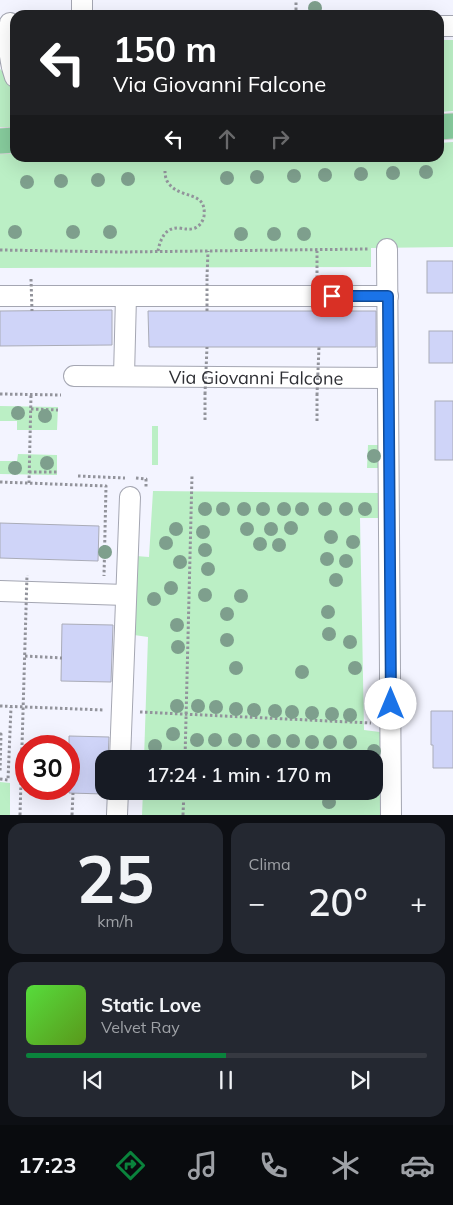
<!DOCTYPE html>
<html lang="it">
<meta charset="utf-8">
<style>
body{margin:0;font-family:Mulish,sans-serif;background:#242831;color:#f1f3f6;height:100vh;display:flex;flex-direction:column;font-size:19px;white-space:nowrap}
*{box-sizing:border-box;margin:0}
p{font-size:16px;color:#9ea1a6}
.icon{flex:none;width:28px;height:28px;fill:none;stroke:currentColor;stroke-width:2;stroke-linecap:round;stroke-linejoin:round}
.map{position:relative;height:815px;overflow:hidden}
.sheet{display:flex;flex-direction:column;gap:8px;padding:8px;background:#0d0f14;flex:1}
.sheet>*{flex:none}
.guide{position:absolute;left:10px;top:10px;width:434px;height:152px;border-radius:15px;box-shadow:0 5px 20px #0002;background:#202124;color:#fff;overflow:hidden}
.speed{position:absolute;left:15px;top:735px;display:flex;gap:10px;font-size:25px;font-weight:700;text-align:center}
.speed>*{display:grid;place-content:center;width:65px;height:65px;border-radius:50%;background:#171b24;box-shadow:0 5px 20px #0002;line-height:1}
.speed .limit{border:8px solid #d22;background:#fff;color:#111}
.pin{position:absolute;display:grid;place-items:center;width:42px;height:42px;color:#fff;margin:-21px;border-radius:10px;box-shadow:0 2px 8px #0006}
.me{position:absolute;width:55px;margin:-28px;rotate:0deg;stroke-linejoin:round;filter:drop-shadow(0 0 4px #0008)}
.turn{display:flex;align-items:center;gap:18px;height:105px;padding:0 20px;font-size:22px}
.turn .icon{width:65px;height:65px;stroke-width:2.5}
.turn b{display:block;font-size:35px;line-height:42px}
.lanes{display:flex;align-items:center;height:48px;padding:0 20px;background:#0003;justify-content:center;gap:25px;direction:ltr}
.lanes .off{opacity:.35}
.big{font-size:38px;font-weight:600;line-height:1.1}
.sheet .tile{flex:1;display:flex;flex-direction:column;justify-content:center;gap:8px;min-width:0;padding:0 18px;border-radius:15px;background:#242831}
.sheet .dial{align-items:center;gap:0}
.dial b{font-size:65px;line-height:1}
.song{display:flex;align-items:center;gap:15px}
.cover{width:60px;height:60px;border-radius:8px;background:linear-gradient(135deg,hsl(110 70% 55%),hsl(90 70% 35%))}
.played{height:5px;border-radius:2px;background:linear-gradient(90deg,#0a833c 50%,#363941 50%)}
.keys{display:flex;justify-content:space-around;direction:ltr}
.heat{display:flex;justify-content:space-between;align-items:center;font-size:28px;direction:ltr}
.sheet .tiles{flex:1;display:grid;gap:8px;grid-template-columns:1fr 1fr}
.tile:last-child{grid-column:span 2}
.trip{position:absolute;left:95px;top:750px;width:288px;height:50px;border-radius:15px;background:#171b24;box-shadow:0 5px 20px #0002;font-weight:600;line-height:50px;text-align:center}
.dock{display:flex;height:80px;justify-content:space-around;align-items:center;background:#090b0e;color:#9ea1a6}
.dock .icon{width:35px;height:35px}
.dock .on{color:#0a833c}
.dock b{font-size:22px;color:#f1f3f6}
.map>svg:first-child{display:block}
.green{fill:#bbefc5}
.building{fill:#cfd4f8;stroke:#aaacb8}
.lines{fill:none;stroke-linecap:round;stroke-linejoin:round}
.minor-casing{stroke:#a4a6b2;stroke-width:22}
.major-casing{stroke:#d5d5d6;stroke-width:27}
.path{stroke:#92939b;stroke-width:3;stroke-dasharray:2.5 2.5;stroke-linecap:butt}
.minor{stroke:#fff;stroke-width:20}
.major{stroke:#87cc9d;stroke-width:25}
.path-bridge{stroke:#92939b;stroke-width:3;stroke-dasharray:2.5 2.5;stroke-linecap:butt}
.tree{fill:#7e9f8d}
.route-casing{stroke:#114b97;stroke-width:12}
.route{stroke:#1a73e8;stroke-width:9}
.labels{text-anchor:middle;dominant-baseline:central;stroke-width:4;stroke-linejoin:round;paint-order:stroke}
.street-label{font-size:18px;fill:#2e2f34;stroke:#fff}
</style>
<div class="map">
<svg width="453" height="815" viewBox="0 0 453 815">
<rect width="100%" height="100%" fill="#f3f4ff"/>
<g class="green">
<path d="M439,40h14v71l-14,1z"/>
<path d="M0,69l4,4 11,18v36h-15z"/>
<path d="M453,142v105l-82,1v19l-371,1v-114h15v4h424v-15z"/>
<path d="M0,406l58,1 -1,23h-40v-9h-17z"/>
<rect x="152" y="426" width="6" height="39"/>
<path d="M368,445h14l-1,23h-14z"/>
<path d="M18,454l39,1v20l-57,-1v-13h17z"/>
<path d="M153,491l227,2v25h-20l4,212 16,2v83h-238l1,-24h231v-32h-230l4,-122 -14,-2 2,-79 13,1z"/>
<path d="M0,782l10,1v32h-10z"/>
</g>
<g class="building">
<rect x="427" y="261" width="26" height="32"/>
<path d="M112,310v35l-112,1v-35z"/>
<path d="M148,311h228v36h-227z"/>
<rect x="429" y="331" width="24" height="32"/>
<rect x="435" y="401" width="18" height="59"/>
<path d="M0,523l99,3 -1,35 -98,-3z"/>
<path d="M62,624l51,1 -2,57 -50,-1z"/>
<path d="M431,711h22v57h-20v-23h-2z"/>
<path d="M69,736l40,1 -1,22h-4v35l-35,-1z"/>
</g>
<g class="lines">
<defs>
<g id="minor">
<path d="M82,15v-15"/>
<path d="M10,23c-1,20 -2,35 5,54"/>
<path d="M439,26h14"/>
<path d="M387,249l4,566"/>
<path d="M0,296h388"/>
<path id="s1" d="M74,376l314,2"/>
<path d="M124,376l2,-80"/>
<path d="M0,591l126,4"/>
<path d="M120,759l10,-262"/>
<path d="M117,815l1,-24"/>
</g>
<g id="major">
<path d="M439,127l14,-1"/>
<path d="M0,141l15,-1"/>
</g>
</defs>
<use href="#minor" class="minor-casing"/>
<use href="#major" class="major-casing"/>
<g class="path">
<path d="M296,15v-15"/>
<path d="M0,250l121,2 248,-3"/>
<path d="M158,251c2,-11 7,-24 21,-23 6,1 11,2 16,0 5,-2 8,-7 9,-12 3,-25 -22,-17 -34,-31 -4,-4 -5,-9 -5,-14"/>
<path d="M207,277l1,-26"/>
<path d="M317,278v-27"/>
<path d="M0,394l61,1"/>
<path d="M31,409l27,1"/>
<path d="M205,420v-26"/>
<path d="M317,421v-26"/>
<path d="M29,472h28"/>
<path d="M78,476l47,2"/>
<path d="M136,478l10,1v8"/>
<path d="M0,482l106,4 -2,90"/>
<path d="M29,483l2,-88"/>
<path d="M25,656l37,2"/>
<path d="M0,706l104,4"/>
<path d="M140,712l231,11"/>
<path d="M0,734h1l-1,39"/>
<path d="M185,759l7,-284"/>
<path d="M0,779l8,1 3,-73"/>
<path d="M72,815l1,-22"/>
<path d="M183,815l1,-24"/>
</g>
<use href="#minor" class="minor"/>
<use href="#major" class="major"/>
<g class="path-bridge">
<path d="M31,279l1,32"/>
<path d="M317,279v32"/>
<path d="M207,311v-33"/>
<path d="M205,394l2,-47"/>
<path d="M317,395l2,-48"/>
<path d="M20,815l7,-240"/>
</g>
</g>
<g class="tree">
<circle cx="315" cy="8" r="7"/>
<circle cx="426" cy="172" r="7"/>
<circle cx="393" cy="173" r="7"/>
<circle cx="361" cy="174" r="7"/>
<circle cx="325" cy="175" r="7"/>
<circle cx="294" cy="176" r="7"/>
<circle cx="257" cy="177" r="7"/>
<circle cx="227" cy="178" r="7"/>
<circle cx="128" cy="179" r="7"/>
<circle cx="98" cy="180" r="7"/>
<circle cx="61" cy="181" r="7"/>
<circle cx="27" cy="182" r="7"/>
<circle cx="15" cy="232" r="7"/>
<circle cx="73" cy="232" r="7"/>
<circle cx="110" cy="232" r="7"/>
<circle cx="241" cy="234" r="7"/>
<circle cx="274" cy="234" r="7"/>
<circle cx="304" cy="234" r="7"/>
<circle cx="18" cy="413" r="7"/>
<circle cx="45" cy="416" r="7"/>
<circle cx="374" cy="456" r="7"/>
<circle cx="47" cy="463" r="7"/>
<circle cx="15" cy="468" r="7"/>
<circle cx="205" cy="509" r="7"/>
<circle cx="223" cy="509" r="7"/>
<circle cx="244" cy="509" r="7"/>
<circle cx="263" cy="509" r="7"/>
<circle cx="284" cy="509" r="7"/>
<circle cx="302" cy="509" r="7"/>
<circle cx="325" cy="509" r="7"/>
<circle cx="346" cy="509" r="7"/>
<circle cx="365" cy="509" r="7"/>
<circle cx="291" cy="528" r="7"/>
<circle cx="176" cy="529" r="7"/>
<circle cx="247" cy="529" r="7"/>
<circle cx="271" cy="529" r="7"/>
<circle cx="203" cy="532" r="7"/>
<circle cx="331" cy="537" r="7"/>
<circle cx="353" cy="542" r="7"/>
<circle cx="166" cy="543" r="7"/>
<circle cx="260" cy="544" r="7"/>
<circle cx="279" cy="545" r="7"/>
<circle cx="205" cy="550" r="7"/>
<circle cx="105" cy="552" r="7"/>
<circle cx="327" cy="559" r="7"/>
<circle cx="346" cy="561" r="7"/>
<circle cx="180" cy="562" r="7"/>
<circle cx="208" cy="569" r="7"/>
<circle cx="336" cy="580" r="7"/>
<circle cx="171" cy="588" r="7"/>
<circle cx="205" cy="595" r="7"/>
<circle cx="241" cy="596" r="7"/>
<circle cx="154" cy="599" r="7"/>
<circle cx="328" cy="612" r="7"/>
<circle cx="227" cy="614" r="7"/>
<circle cx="177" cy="625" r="7"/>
<circle cx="329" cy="634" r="7"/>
<circle cx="227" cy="640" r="7"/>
<circle cx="350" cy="642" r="7"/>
<circle cx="178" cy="647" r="7"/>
<circle cx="236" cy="668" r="7"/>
<circle cx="355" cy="668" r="7"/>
<circle cx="302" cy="672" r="7"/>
<circle cx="177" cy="706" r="7"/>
<circle cx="198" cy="706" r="7"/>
<circle cx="216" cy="707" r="7"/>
<circle cx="236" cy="709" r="7"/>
<circle cx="254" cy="710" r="7"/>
<circle cx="275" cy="711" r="7"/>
<circle cx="292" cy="712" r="7"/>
<circle cx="312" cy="713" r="7"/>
<circle cx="332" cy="714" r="7"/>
<circle cx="350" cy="715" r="7"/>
<circle cx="173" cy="734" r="7"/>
<circle cx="197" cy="740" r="7"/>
<circle cx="215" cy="740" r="7"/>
<circle cx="235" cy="740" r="7"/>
<circle cx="253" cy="741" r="7"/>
<circle cx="274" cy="741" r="7"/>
<circle cx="293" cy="741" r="7"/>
<circle cx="312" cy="742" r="7"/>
<circle cx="330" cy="742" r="7"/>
<circle cx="350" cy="742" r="7"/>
<circle cx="155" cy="746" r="7"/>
<circle cx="374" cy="751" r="7"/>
<circle cx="329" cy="802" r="7"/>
</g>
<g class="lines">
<defs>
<path id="route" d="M332,296h56l3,408"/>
</defs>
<use href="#route" class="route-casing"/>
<use href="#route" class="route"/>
</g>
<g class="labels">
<g class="street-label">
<text stroke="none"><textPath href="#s1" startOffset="182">Via Giovanni Falcone</textPath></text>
</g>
</g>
</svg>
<div class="speed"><div class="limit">30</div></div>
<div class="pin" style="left:332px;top:296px;background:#d93025"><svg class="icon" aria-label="arrive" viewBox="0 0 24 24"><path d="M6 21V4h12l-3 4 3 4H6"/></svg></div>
<svg class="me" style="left:391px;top:704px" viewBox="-20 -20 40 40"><circle r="19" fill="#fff"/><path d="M0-13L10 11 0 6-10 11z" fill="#1a73e8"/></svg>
<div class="trip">17:24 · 1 min · 170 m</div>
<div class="guide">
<div class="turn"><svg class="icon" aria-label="left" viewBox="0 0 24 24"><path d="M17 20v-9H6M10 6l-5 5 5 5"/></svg><div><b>150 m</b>Via Giovanni Falcone</div></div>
<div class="lanes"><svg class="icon" aria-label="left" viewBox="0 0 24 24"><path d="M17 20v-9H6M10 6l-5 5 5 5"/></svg><svg class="icon off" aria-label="ahead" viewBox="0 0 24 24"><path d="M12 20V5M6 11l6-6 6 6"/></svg><svg class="icon off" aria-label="right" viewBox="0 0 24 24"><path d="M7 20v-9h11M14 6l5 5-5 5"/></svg></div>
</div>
</div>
<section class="sheet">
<div class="tiles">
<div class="tile dial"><b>25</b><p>km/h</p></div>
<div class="tile"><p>Clima</p>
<div class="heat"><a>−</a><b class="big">20°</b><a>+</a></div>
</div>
<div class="tile">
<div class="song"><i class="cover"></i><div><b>Static Love</b><p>Velvet Ray</p></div></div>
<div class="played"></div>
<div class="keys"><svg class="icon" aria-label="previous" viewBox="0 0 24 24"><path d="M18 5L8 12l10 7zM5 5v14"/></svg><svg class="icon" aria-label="pause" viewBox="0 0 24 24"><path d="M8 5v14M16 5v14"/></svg><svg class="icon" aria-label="next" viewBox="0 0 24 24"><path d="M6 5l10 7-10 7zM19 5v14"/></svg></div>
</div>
</div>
</section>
<nav class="dock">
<b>17:23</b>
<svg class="icon on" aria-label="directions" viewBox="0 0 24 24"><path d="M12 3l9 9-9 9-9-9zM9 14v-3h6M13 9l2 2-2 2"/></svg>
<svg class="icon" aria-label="music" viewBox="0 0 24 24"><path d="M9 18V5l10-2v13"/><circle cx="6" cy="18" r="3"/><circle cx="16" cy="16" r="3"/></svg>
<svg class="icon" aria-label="phone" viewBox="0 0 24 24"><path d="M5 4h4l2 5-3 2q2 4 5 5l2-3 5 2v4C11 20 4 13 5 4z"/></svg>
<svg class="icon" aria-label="climate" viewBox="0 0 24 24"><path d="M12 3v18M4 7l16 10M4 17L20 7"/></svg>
<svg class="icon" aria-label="car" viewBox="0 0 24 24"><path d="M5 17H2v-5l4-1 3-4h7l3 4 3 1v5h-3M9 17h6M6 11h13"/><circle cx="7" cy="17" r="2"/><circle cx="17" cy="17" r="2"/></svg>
</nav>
